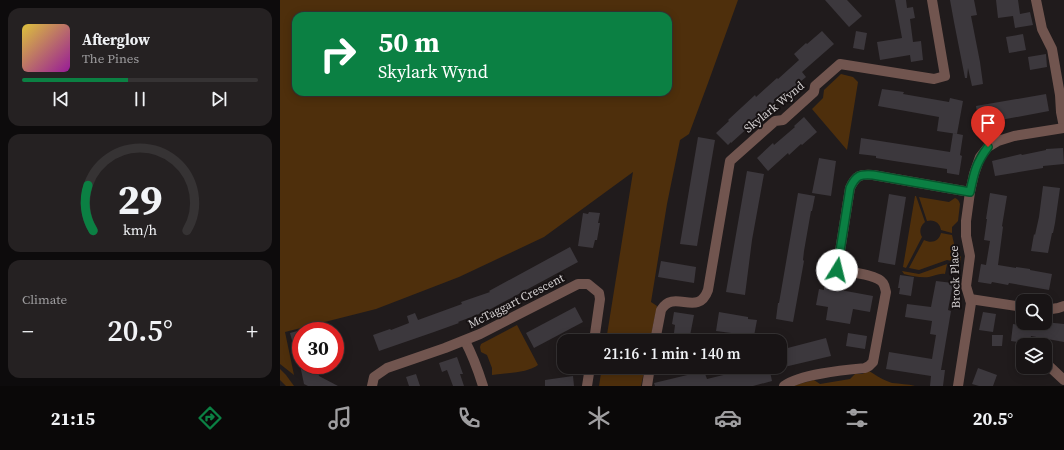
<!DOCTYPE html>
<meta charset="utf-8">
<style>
body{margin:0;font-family:"Source Serif 4",serif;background:#252122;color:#f1f3f6;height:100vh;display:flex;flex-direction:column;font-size:15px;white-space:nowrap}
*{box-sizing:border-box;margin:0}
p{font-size:13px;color:#9f9ea0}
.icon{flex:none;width:22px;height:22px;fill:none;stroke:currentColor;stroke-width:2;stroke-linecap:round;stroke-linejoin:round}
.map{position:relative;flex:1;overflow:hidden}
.panel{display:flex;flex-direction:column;gap:8px;padding:8px;background:#0d0b0c;width:280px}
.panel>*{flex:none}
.guide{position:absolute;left:12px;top:12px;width:380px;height:84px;border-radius:12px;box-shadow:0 2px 10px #0003,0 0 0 1px #363334;background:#0b8043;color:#fff;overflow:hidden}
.controls{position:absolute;left:736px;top:294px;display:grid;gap:8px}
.controls a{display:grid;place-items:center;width:36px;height:36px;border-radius:8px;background:#181415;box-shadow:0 2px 10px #0003,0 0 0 1px #363334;font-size:20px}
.speed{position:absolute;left:12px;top:322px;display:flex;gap:8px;font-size:20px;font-weight:700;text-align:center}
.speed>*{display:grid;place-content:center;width:52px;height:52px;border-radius:50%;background:#181415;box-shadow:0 2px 10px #0003,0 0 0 1px #363334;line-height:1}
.speed .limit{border:6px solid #d22;background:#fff;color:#111}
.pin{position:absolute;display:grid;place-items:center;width:34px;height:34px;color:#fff;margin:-41px -17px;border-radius:50% 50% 50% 0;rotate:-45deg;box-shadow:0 0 4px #0007}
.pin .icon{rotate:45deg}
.me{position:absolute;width:44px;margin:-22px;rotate:9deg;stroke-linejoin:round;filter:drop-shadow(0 0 3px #0008)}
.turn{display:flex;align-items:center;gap:14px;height:84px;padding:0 20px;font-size:18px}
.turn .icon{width:52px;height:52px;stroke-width:2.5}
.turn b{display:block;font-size:28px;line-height:34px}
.big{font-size:30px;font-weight:600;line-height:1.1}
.panel .tile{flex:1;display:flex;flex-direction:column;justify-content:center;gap:6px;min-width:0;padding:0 14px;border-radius:12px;background:#252122}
.panel .dial{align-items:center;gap:0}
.dial svg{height:104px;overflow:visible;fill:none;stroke:#363334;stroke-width:7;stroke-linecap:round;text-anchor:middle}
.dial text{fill:#f1f3f6;stroke:none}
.song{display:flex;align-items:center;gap:12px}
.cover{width:48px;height:48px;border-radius:6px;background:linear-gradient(135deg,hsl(50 70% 55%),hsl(300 70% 35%))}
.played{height:4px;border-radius:2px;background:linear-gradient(90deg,#0b8043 45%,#363334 45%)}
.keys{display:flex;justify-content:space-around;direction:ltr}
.heat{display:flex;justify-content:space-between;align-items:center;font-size:22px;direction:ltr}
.trip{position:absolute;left:277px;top:334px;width:230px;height:40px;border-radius:12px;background:#181415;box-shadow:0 2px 10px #0003,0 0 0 1px #363334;font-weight:600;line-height:40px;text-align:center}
.dock{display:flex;height:64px;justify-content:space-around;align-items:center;background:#0a0808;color:#9f9ea0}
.dock .icon{width:28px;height:28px}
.dock .on{color:#0b8043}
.dock b{font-size:18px;color:#f1f3f6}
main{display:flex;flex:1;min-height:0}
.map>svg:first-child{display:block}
.green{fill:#4e2f0c;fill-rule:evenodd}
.building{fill:#3c383d}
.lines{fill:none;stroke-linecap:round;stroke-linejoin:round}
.street{stroke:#71554f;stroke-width:10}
.route-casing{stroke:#07532c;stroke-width:10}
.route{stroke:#0b8043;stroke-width:7}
.labels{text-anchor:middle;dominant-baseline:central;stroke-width:4;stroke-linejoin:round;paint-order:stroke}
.street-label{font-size:12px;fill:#d4d0d1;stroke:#171213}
</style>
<main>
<section class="panel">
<div class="tile">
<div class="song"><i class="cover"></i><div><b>Afterglow</b><p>The Pines</p></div></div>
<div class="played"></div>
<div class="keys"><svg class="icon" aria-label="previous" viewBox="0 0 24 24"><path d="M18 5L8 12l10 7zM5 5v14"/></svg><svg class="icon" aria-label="pause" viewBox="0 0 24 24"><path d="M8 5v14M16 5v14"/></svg><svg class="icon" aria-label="next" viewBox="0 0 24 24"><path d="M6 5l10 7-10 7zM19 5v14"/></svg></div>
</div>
<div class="tile dial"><svg viewBox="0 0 100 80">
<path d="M14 69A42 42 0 1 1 86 69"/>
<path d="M14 69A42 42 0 0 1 10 34" stroke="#0b8043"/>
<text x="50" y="56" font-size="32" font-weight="700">29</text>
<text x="50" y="72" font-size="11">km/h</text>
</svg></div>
<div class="tile"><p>Climate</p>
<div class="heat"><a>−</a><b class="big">20.5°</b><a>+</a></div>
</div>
</section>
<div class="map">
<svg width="784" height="386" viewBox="0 0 784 386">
<rect width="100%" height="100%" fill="#201b1c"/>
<g class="green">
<path d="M0,0h458l-30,83 -19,51 -9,6 -13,64 -16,98 6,4 -7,35h-44l27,-169 -89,65 -85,40 -83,32 -91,23 9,43 -14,-11zM16,16h372v76h-372z"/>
<path d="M561,74l12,3 5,5 -11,68 -35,-41 11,-11 1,-8z"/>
<path d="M635,196h1l9,26c-5,4 -6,10 -3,15l-16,31 -3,-1z"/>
<path d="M639,197l30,5 6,-4c3,1 4,3 5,6l-2,17 -6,6v6l-11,-3c-1,-7 -7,-11 -14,-9z"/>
<path d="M661,233l11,2 4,17 5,5 -1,6 -13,-3 -28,10 -10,-2 15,-28c8,4 15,1 17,-7z"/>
<path d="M667,264l-2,10c-6,-1 -10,2 -16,3 -8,1 -17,-1 -25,-3l-2,-3 17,3z"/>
<path d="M237,325l21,40c-10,8 -33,8 -46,10v-7l-5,-13 -6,-3 -1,-5 1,-3z"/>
<path d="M322,367h43l-4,19h-42z"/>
<path d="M0,369l6,6 8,11h-8l-6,-6z"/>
<path d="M589,371c8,5 14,9 23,12 8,1 16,1 23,3h-123l22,-6 6,4 30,-5 5,-5h7z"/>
</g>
<g class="building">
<path d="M545,0h22l15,16 -13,11z"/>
<path d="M615,0h11l1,8 6,-1 2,11 -5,1 3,23 8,-1 2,19 -12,2 -1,-7 -30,5 -3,-18 25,-4z"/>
<path d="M670,0h24l3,15 -6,1 9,46 3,22 -11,2 -4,-18 -1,10h-2l-11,-56z"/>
<path d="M716,0h22l2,14 10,-2 3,13 -18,3 -2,-12 -15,2z"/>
<path d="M542,31l12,13 -32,28 4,5 -12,10h-1l-62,56v-1l-3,3 -12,-12 13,-12 -1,-1 27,-25 1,2 21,-19 1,1 21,-19 -5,-6 12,-11 1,1z"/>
<path d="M576,31l11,2 -3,17 -11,-2z"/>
<path d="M743,34l3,16 -17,3 -3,-16z"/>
<path d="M766,54l1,13 -17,3 -2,-13z"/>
<path d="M602,89l22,3 -1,2 46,8 1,-4 13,3 -6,33 -20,-3 2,-14 -61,-11z"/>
<path d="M766,94l3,17 -70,13 -3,-18z"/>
<path d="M524,117l13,15 -15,13 -1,-1 -12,11 -1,-2 -20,18 -11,-13 16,-15 1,2 21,-18 -1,-1z"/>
<path d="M673,133l10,2 -3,20 2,1 -3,19 -12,-2v-4l-53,-8 -18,-3v-2l-17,-2 2,-16 89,14z"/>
<path d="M418,137l17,3 -18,106 -17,-2z"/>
<path d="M783,148l1,16 -21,2v2l-48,8 -3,-15 29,-7 1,1 24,-5v-1z"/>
<path d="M539,158l17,3 -5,35 -19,-3z"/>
<path d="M467,171l17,3 -12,66 -7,55 -19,-3z"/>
<path d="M763,186l17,2 -5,35 -2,10h-1l-4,20 -17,-2 3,-17 1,1 4,-18z"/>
<path d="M518,193l17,3 -3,15h-1l-7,40 -1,9 1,1 -11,61 -17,-3 2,-16h1z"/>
<path d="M710,193l17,3 -5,30 1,1 -5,38 18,3v-1l14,2v1l22,4 -3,16 -40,-7 -1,2 -16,-3 -1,2 -13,-2 3,-18 5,1 4,-24 -6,-1 3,-21h-1z"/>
<path d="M609,194l17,3 -11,68 -17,-3z"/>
<path d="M309,212l11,1 -2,10h2l-3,17h-2l-2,8 -15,-2 5,-33 5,1z"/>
<path d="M290,247l8,15 -91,49 -29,11 1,1 -25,9 -55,19 -6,-16 17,-6 1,1 18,-7 -2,-7 8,-3 3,7 44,-16 -1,-2 29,-10 -1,-1z"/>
<path d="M381,261l35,6 -2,16 -36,-6z"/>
<path d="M620,275l14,2 -3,19 -12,-2 1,-6h-2z"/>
<path d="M656,281l17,2 -5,27 3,1 -10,59h4l-2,16h-13l1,-10 -45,-7 3,-17 43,7 4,-24 -6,-1 2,-13 -27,-4 2,-13 24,3z"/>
<path d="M544,287l49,9 -3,16 -17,-3 -3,15 -24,-4 2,-13 -12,-2 3,-16 5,1z"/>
<path d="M295,307l8,15 -49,26 -8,-15z"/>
<path d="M394,312l20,3 -5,26h-16l2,-16 -3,-1z"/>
<path d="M439,312l29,5v2l9,1 -3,16 -38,-5z"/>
<path d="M703,312l13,2 -3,18 -14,-2z"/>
<path d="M765,322l19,2v18l-33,-6 -1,8 -19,-3 2,-17 32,5z"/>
<path d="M21,330v31h-3l-8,-28z"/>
<path d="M568,333l19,3 -2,13 -19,-3z"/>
<path d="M712,335h11l-1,11h-10z"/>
<path d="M546,338l5,18 -51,12v-18z"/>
<path d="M177,357l6,17h-3l4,12h-11l-6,-16 -5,2 -3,-9z"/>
<path d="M20,365h16l3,11 19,10h-30l-4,-2z"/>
<path d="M476,367h13l3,14 -19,5h-98l-1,-3 50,-12 3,8z"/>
<path d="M698,368l19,7 -4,11h-14l-7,-2z"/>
<path d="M136,374l4,12h-11l-3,-9z"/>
<path d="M293,376l1,10h-29v-6z"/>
</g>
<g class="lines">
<g class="street">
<path d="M756,0l6,29 10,20 8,46 1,17 3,15"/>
<path d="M690,299l53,8"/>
<path d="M765,310l13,-2 6,-2"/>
<path d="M185,341c8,15 13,29 18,45"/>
<path d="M375,341l6,-31c13,-22 37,8 47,-20l22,-129 45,-40 8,-1 31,-28 1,-6 25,-22 94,15 11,-3 -13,-76"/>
<path d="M765,365l5,2 14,13"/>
<path d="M92,386l2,-9 13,-9 58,-20 35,-14 98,-50h10l11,9 1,6 -6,42"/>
<path d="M307,386l3,-19"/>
<path d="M367,386l3,-19"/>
<path d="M504,386c16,-12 60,-16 81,-18l4,-2 4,-4 13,-70c-1,-3 -1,-6 -3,-9 -6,-9 -35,-11 -46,-13l13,-82c6,-13 10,-14 23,-13l97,17"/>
<path d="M678,386l13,-83 -5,-17 4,-30 -4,-20v-15l4,-29 4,-18 6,-17 8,-10 10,-6 16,-5 50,-8"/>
</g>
</g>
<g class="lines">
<defs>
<path id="route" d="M557,270l13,-82c6,-13 10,-14 23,-13l97,17c4,-19 6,-29 18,-45"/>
</defs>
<use href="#route" class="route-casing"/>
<use href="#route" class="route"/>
</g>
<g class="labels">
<g class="street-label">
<text transform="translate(494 107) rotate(-39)">Skylark Wynd</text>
<text transform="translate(675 277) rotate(-92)">Brock Place</text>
<text transform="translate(236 301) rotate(-27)">McTaggart Crescent</text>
</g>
</g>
</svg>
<div class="controls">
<a><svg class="icon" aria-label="search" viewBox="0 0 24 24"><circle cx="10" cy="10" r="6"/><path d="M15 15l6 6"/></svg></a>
<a><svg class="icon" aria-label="layers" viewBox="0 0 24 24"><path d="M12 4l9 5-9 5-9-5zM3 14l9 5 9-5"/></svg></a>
</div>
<div class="speed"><div class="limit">30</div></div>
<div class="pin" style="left:708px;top:147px;background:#d93025"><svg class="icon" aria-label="arrive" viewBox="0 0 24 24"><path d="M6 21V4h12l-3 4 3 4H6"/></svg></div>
<svg class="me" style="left:557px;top:270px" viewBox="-20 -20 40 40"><circle r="19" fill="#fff"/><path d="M0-13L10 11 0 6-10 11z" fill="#0b8043"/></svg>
<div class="trip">21:16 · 1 min · 140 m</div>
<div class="guide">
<div class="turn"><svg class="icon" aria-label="right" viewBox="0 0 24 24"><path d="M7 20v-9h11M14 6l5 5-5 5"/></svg><div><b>50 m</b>Skylark Wynd</div></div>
</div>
</div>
</main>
<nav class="dock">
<b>21:15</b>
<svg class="icon on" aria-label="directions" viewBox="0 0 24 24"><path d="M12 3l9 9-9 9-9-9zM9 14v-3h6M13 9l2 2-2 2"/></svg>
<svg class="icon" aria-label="music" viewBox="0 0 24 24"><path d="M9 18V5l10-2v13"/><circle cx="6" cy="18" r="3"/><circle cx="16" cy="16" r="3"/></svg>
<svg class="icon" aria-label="phone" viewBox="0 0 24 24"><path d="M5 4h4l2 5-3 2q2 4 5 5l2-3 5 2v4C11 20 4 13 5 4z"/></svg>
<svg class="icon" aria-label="climate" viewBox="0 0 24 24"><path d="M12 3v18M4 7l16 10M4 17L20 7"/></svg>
<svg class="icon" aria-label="car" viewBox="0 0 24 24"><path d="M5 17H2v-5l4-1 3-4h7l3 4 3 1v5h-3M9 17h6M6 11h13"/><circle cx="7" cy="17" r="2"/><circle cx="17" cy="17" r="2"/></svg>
<svg class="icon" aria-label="filters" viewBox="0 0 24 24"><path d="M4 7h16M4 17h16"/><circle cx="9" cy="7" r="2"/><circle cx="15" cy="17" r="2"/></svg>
<b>20.5°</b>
</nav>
